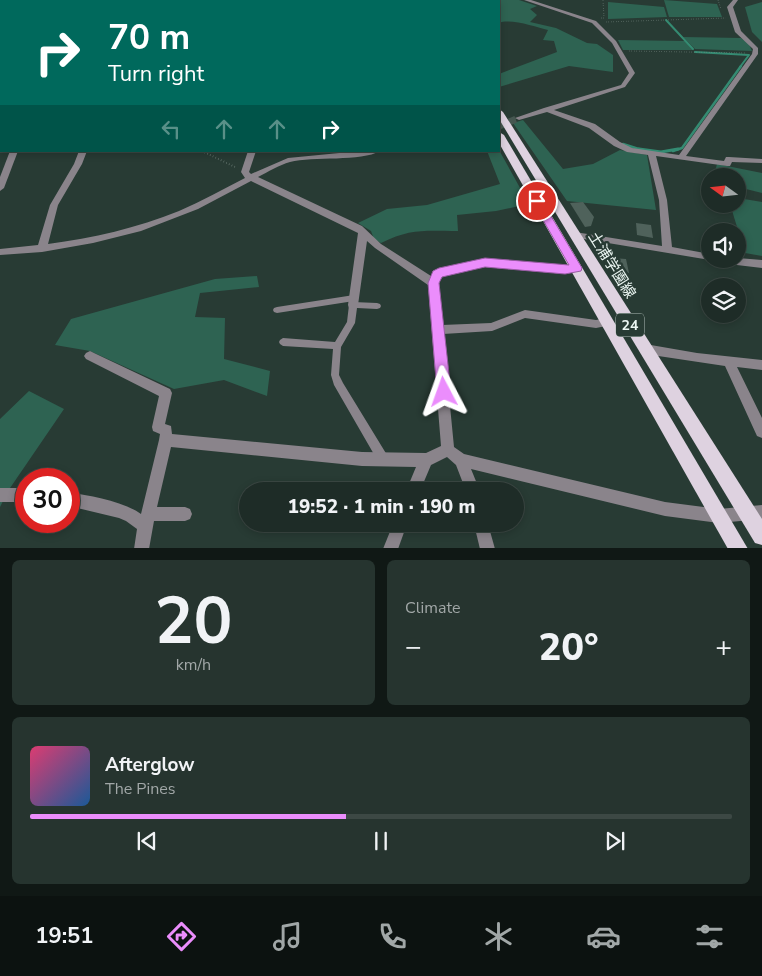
<!DOCTYPE html>
<meta charset="utf-8">
<style>
body{margin:0;font-family:"Nunito Sans","Noto Sans JP",sans-serif;background:#26342f;color:#f1f3f6;height:100vh;display:flex;flex-direction:column;font-size:19px;white-space:nowrap}
*{box-sizing:border-box;margin:0}
p{font-size:16px;color:#a1a7a7}
.icon{flex:none;width:28px;height:28px;fill:none;stroke:currentColor;stroke-width:2;stroke-linecap:round;stroke-linejoin:round}
.map{position:relative;height:548px;overflow:hidden}
.sheet{display:flex;flex-direction:column;gap:12px;padding:12px;background:#101815;flex:1}
.sheet>*{flex:none}
.hud{position:absolute;left:0px;top:0px;width:500px;height:152px;box-shadow:0 2px 8px #0003,0 0 0 1px #3c4844;background:#00695c;color:#fff;overflow:hidden}
.needle{width:32px;rotate:285deg}
.controls{position:absolute;left:701px;top:168px;display:grid;gap:10px}
.controls a{display:grid;place-items:center;width:45px;height:45px;border-radius:50%;background:#1e2c27;box-shadow:0 2px 8px #0003,0 0 0 1px #3c4844;font-size:25px}
.speed{position:absolute;left:15px;top:468px;display:flex;gap:10px;font-size:25px;font-weight:700;text-align:center}
.speed>*{display:grid;place-content:center;width:65px;height:65px;border-radius:50%;background:#1e2c27;box-shadow:0 2px 8px #0003,0 0 0 1px #3c4844;line-height:1}
.speed .limit{border:8px solid #d22;background:#fff;color:#111}
.pin{position:absolute;display:grid;place-items:center;width:42px;height:42px;color:#fff;margin:-21px;border:2px solid #fff;border-radius:50%;box-shadow:0 1px 5px #0007}
.me{position:absolute;width:55px;margin:-28px;rotate:356deg;stroke-linejoin:round;filter:drop-shadow(0 0 4px #0008)}
.turn{display:flex;align-items:center;gap:18px;height:105px;padding:0 25px;font-size:22px}
.turn .icon{width:65px;height:65px;stroke-width:2.5}
.turn b{display:block;font-size:35px;line-height:42px}
.lanes{display:flex;align-items:center;height:48px;padding:0 25px;background:#0003;justify-content:center;gap:25px;direction:ltr}
.lanes .off{opacity:.35}
.big{font-size:38px;font-weight:800;line-height:1.1}
.sheet .card{flex:1;display:flex;flex-direction:column;justify-content:center;gap:8px;min-width:0;padding:0 18px;border-radius:8px;background:#26342f}
.sheet .dial{align-items:center;gap:0}
.dial b{font-size:65px;line-height:1}
.song{display:flex;align-items:center;gap:15px}
.cover{width:60px;height:60px;border-radius:8px;background:linear-gradient(135deg,hsl(340 70% 55%),hsl(210 70% 35%))}
.played{height:5px;border-radius:2px;background:linear-gradient(90deg,#eb8dfc 45%,#3c4844 45%)}
.keys{display:flex;justify-content:space-around;direction:ltr}
.heat{display:flex;justify-content:space-between;align-items:center;font-size:28px;direction:ltr}
.sheet .tiles{flex:1;display:grid;gap:12px;grid-template-columns:1fr 1fr}
.card:last-child{grid-column:span 2}
.trip{position:absolute;left:239px;top:482px;width:285px;height:50px;border-radius:25px;background:#1e2c27;box-shadow:0 2px 8px #0003,0 0 0 1px #3c4844;font-weight:800;line-height:50px;text-align:center}
.tab-bar{display:flex;height:80px;justify-content:space-around;align-items:center;background:#0c1210;color:#a1a7a7}
.tab-bar .icon{width:35px;height:35px}
.tab-bar .active{color:#eb8dfc}
.tab-bar b{font-size:22px;color:#f1f3f6}
.map>svg:first-child{display:block}
.green{fill:#2e6352}
.lines{fill:none;stroke-linecap:round;stroke-linejoin:round}
.stream-far2{stroke:#348b72;stroke-width:2}
.stream-far1{stroke:#348b72;stroke-width:2.5}
.stream{stroke:#348b72;stroke-width:3}
.canal{fill:#348b72;fill-rule:evenodd}
.building{fill:#4f625b}
.minor-tunnel{stroke:#455750;stroke-width:7;stroke-dasharray:7 4;stroke-linecap:butt}
.path-far1{stroke:#778781;stroke-width:1;stroke-dasharray:0.5 2;stroke-linecap:butt}
.path{stroke:#778781;stroke-width:2;stroke-dasharray:0.5 2.5;stroke-linecap:butt}
.service{fill:#8a848b;fill-rule:evenodd}
.minor{fill:#8a848b;fill-rule:evenodd}
.tertiary{fill:#8a848b;fill-rule:evenodd}
.primary{fill:#ded2e0;fill-rule:evenodd}
.route{fill:#eb8dfc;stroke:#995ca4}
.labels{text-anchor:middle;dominant-baseline:central;stroke-width:5;stroke-linejoin:round;paint-order:stroke}
.shield{fill:#283b34;stroke:#b0beb9;stroke-width:1}
.shield-label{font-size:14px;font-weight:bold;fill:#ebf6f2}
.street-label{font-size:15px;fill:#ebf6f2;stroke:#283b34}
</style>
<div class="map">
<svg width="762" height="549" viewBox="0 0 762 549">
<rect width="100%" height="100%" fill="#283b34"/>
<g class="green">
<path d="M436,0h83l18,6 -7,3 7,6 -7,7 26,6 31,15 10,1 16,11v17l-44,-6 -70,21v-13l58,-22 -3,-11 -11,-1 5,-10c-12,-3 -38,-12 -49,-7v-22z"/>
<path d="M664,0l53,4 5,13h-53z"/>
<path d="M608,2l56,5 3,10 -59,2z"/>
<path d="M762,2v40l-10,-10 -7,-25z"/>
<path d="M683,37l58,1 8,6 3,7 -57,-2z"/>
<path d="M618,40l67,1 8,9h-70z"/>
<path d="M523,120l40,49 30,-5 27,-14 27,5 9,55 -89,-9 -54,-78z"/>
<path d="M499,150l30,54 -33,7 -39,4 1,16c-32,0 -47,-3 -77,12l-7,-4 -3,-8 -13,-8 29,-14 40,-4 73,-21 -13,-33z"/>
<path d="M717,164l45,9v20l-16,-4 -1,-5 -7,-2v-6h-24z"/>
<path d="M738,198l24,4v54l-17,-3 -15,-49h8z"/>
<path d="M257,276l2,11 -59,6 -5,24 30,1 -1,41 46,12 -3,25 -43,-16 -50,9 -84,-38 -35,-6 16,-26 144,-40z"/>
<path d="M29,391l35,18 -56,82 -8,16v-88z"/>
</g>
<g class="lines">
<g class="stream-far2">
<path d="M666,20l27,29"/>
<path d="M695,52l54,3 -9,12"/>
</g>
<g class="stream-far1">
<path d="M623,144l22,7"/>
<path d="M673,151l9,-3 59,-82"/>
</g>
<path class="stream" d="M639,149l22,3 17,-3"/>
<g class="canal">
<rect x="129" y="0" width="6" height="1"/>
<rect x="0" y="38" width="1" height="4"/>
</g>
</g>
<g class="building">
<path d="M583,202l11,15 -3,9 -6,1 -15,-24z"/>
<path d="M636,223l15,2 2,13 -16,-3z"/>
<path d="M612,258l14,1 3,14 -15,-2z"/>
</g>
<g class="lines">
<path class="minor-tunnel" d="M499,126l20,-8"/>
<g class="path-far1">
<path d="M229,0l4,1"/>
<path d="M718,0l3,9"/>
<path d="M601,18h3l-1,-18"/>
<path d="M606,22l120,-4"/>
<path d="M629,51l117,2"/>
</g>
<path class="path" d="M202,151l35,17"/>
<g class="service">
<path d="M354,295l3,1 1,2 -1,2 -3,1 -77,12 -3,-1 -1,-2 1,-2 3,-1z"/>
<path d="M353,302l24,1 3,1 1,2 -1,2 -3,1 -20,-1 -2,15 -14,24 -2,28 4,8 44,72 1,4 -1,4 -4,1 -4,-1 -45,-78 -3,-10 2,-26 -50,-3 -3,-2 -1,-2 1,-2 3,-2 52,4 12,-20 2,-17 1,-2z"/>
</g>
<g class="minor">
<path d="M524,0h7l65,21 20,20 19,32 -10,14 -71,23 41,14 25,18 12,6 47,7 73,-101 1,-5 -18,-17 -8,-25 6,-7h5l-5,7 8,24 17,17v6l-72,102 38,5 2,-4h3l33,2v4l-30,-1 -2,4h-3l-71,-10 11,44 5,47 38,7v5h3l-3,1 -138,-23 -2,-2 2,-2 3,-1 87,14 -3,-46 -11,-45 -21,-3 -13,-6 -25,-18 -42,-16 -28,8 -4,-2 29,-10 77,-23 8,-12 -17,-30 -20,-20z"/>
<path d="M79,151h8l-5,13 -24,41 -10,39c45,-6 89,-16 131,-33 23,-10 44,-22 66,-33l-4,-6 7,-21h8l-7,21 2,2 37,-16 72,-7h20c-19,11 -67,5 -90,11 -11,3 -22,10 -32,15l104,49 19,18 50,32 2,-5 6,-3 46,-9 80,7 12,-2 5,4 -2,3 -15,3 -80,-7 -40,7c-12,6 -4,39 -3,51l49,-2 34,-13 71,10 11,-2 4,1 1,3 -1,3 -15,3 -71,-10 -33,13 -49,3 11,113 10,7 201,48 54,7 43,-4v14l-43,4 -54,-7 -194,-47 9,22h-14l-10,-26 -9,-8 -16,8 -11,26h-14l10,-24 -54,-1 -191,-19 -14,60h28l5,2 2,5 -2,5 -5,2h-31l-5,28h-15l3,-20 -11,-8 -7,-3 -50,-12v-14c21,4 54,9 72,22l18,-74 1,-6 -7,-3 -1,-4 7,-31 -73,-37 -2,-3 2,-3 4,-2 4,2 76,36 2,4 -7,31 6,2 1,8 190,18 64,1 15,-7 -13,-161 -53,-37 -8,-7 -9,64 -1,3h-8l-1,-3 10,-72 -107,-52 -53,28 -57,22 -48,12 -51,9 -42,3v-6l38,-4 12,-40 24,-41z"/>
<path d="M738,258l24,2v8l-42,-5 -5,-4z"/>
<path d="M645,344l52,9 65,7v10l-25,-3 25,51v20l-5,-2 -32,-70 -80,-12 -4,-2 -2,-3 2,-3z"/>
<rect x="0" y="488" width="26" height="14"/>
<path d="M393,524h14l-9,25h-15z"/>
<path d="M474,524h14l7,25h-15z"/>
</g>
<path class="tertiary" d="M10,151h8l-14,37 -4,3v-14z"/>
<g class="primary">
<path d="M426,0h6l1,1h-6z"/>
<path d="M499,109l4,3 259,407v26l-7,-2 -256,-424z"/>
<path d="M499,132l5,3 244,414h-20l-229,-406z"/>
</g>
</g>
<path class="route" d="M537,198l5,3 40,67 -1,3 -16,3 -80,-7 -43,10 -3,6 12,109 -2,5 -5,2 -5,-2 -2,-5 -9,-109 5,-12 6,-3 46,-10 84,7 -37,-64z"/>
<g class="labels">
<rect class="shield" x="616" y="313.5" width="28" height="23" rx="4"/>
<g class="shield-label">
<text x="630" y="325">24</text>
</g>
<g class="street-label">
<text transform="translate(612 265) rotate(58)">土浦学園線</text>
</g>
</g>
</svg>
<div class="controls">
<a><svg class="needle" viewBox="-14 -14 28 28"><path d="M0-13l5 13h-10z" fill="#e53935"/><path d="M0 13l5-13h-10z" fill="#a1a7a7"/></svg></a>
<a><svg class="icon" aria-label="sound" viewBox="0 0 24 24"><path d="M4 9h4l5-4v14l-5-4H4zM17 9q2 3 0 6"/></svg></a>
<a><svg class="icon" aria-label="layers" viewBox="0 0 24 24"><path d="M12 4l9 5-9 5-9-5zM3 14l9 5 9-5"/></svg></a>
</div>
<div class="speed"><div class="limit">30</div></div>
<div class="pin" style="left:537px;top:201px;background:#d93025"><svg class="icon" aria-label="arrive" viewBox="0 0 24 24"><path d="M6 21V4h12l-3 4 3 4H6"/></svg></div>
<svg class="me" style="left:444px;top:392px" viewBox="-20 -20 40 40"><path d="M0-17L14 15 0 8-14 15z" fill="#eb8dfc" stroke="#fff" stroke-width="4"/></svg>
<div class="trip">19:52 · 1 min · 190 m</div>
<div class="hud">
<div class="turn"><svg class="icon" aria-label="right" viewBox="0 0 24 24"><path d="M7 20v-9h11M14 6l5 5-5 5"/></svg><div><b>70 m</b>Turn right</div></div>
<div class="lanes"><svg class="icon off" aria-label="left" viewBox="0 0 24 24"><path d="M17 20v-9H6M10 6l-5 5 5 5"/></svg><svg class="icon off" aria-label="ahead" viewBox="0 0 24 24"><path d="M12 20V5M6 11l6-6 6 6"/></svg><svg class="icon off" aria-label="ahead" viewBox="0 0 24 24"><path d="M12 20V5M6 11l6-6 6 6"/></svg><svg class="icon" aria-label="right" viewBox="0 0 24 24"><path d="M7 20v-9h11M14 6l5 5-5 5"/></svg></div>
</div>
</div>
<section class="sheet">
<div class="tiles">
<div class="card dial"><b>20</b><p>km/h</p></div>
<div class="card"><p>Climate</p>
<div class="heat"><a>−</a><b class="big">20°</b><a>+</a></div>
</div>
<div class="card">
<div class="song"><i class="cover"></i><div><b>Afterglow</b><p>The Pines</p></div></div>
<div class="played"></div>
<div class="keys"><svg class="icon" aria-label="previous" viewBox="0 0 24 24"><path d="M18 5L8 12l10 7zM5 5v14"/></svg><svg class="icon" aria-label="pause" viewBox="0 0 24 24"><path d="M8 5v14M16 5v14"/></svg><svg class="icon" aria-label="next" viewBox="0 0 24 24"><path d="M6 5l10 7-10 7zM19 5v14"/></svg></div>
</div>
</div>
</section>
<nav class="tab-bar">
<b>19:51</b>
<svg class="icon active" aria-label="directions" viewBox="0 0 24 24"><path d="M12 3l9 9-9 9-9-9zM9 14v-3h6M13 9l2 2-2 2"/></svg>
<svg class="icon" aria-label="music" viewBox="0 0 24 24"><path d="M9 18V5l10-2v13"/><circle cx="6" cy="18" r="3"/><circle cx="16" cy="16" r="3"/></svg>
<svg class="icon" aria-label="phone" viewBox="0 0 24 24"><path d="M5 4h4l2 5-3 2q2 4 5 5l2-3 5 2v4C11 20 4 13 5 4z"/></svg>
<svg class="icon" aria-label="climate" viewBox="0 0 24 24"><path d="M12 3v18M4 7l16 10M4 17L20 7"/></svg>
<svg class="icon" aria-label="car" viewBox="0 0 24 24"><path d="M5 17H2v-5l4-1 3-4h7l3 4 3 1v5h-3M9 17h6M6 11h13"/><circle cx="7" cy="17" r="2"/><circle cx="17" cy="17" r="2"/></svg>
<svg class="icon" aria-label="filters" viewBox="0 0 24 24"><path d="M4 7h16M4 17h16"/><circle cx="9" cy="7" r="2"/><circle cx="15" cy="17" r="2"/></svg>
</nav>
